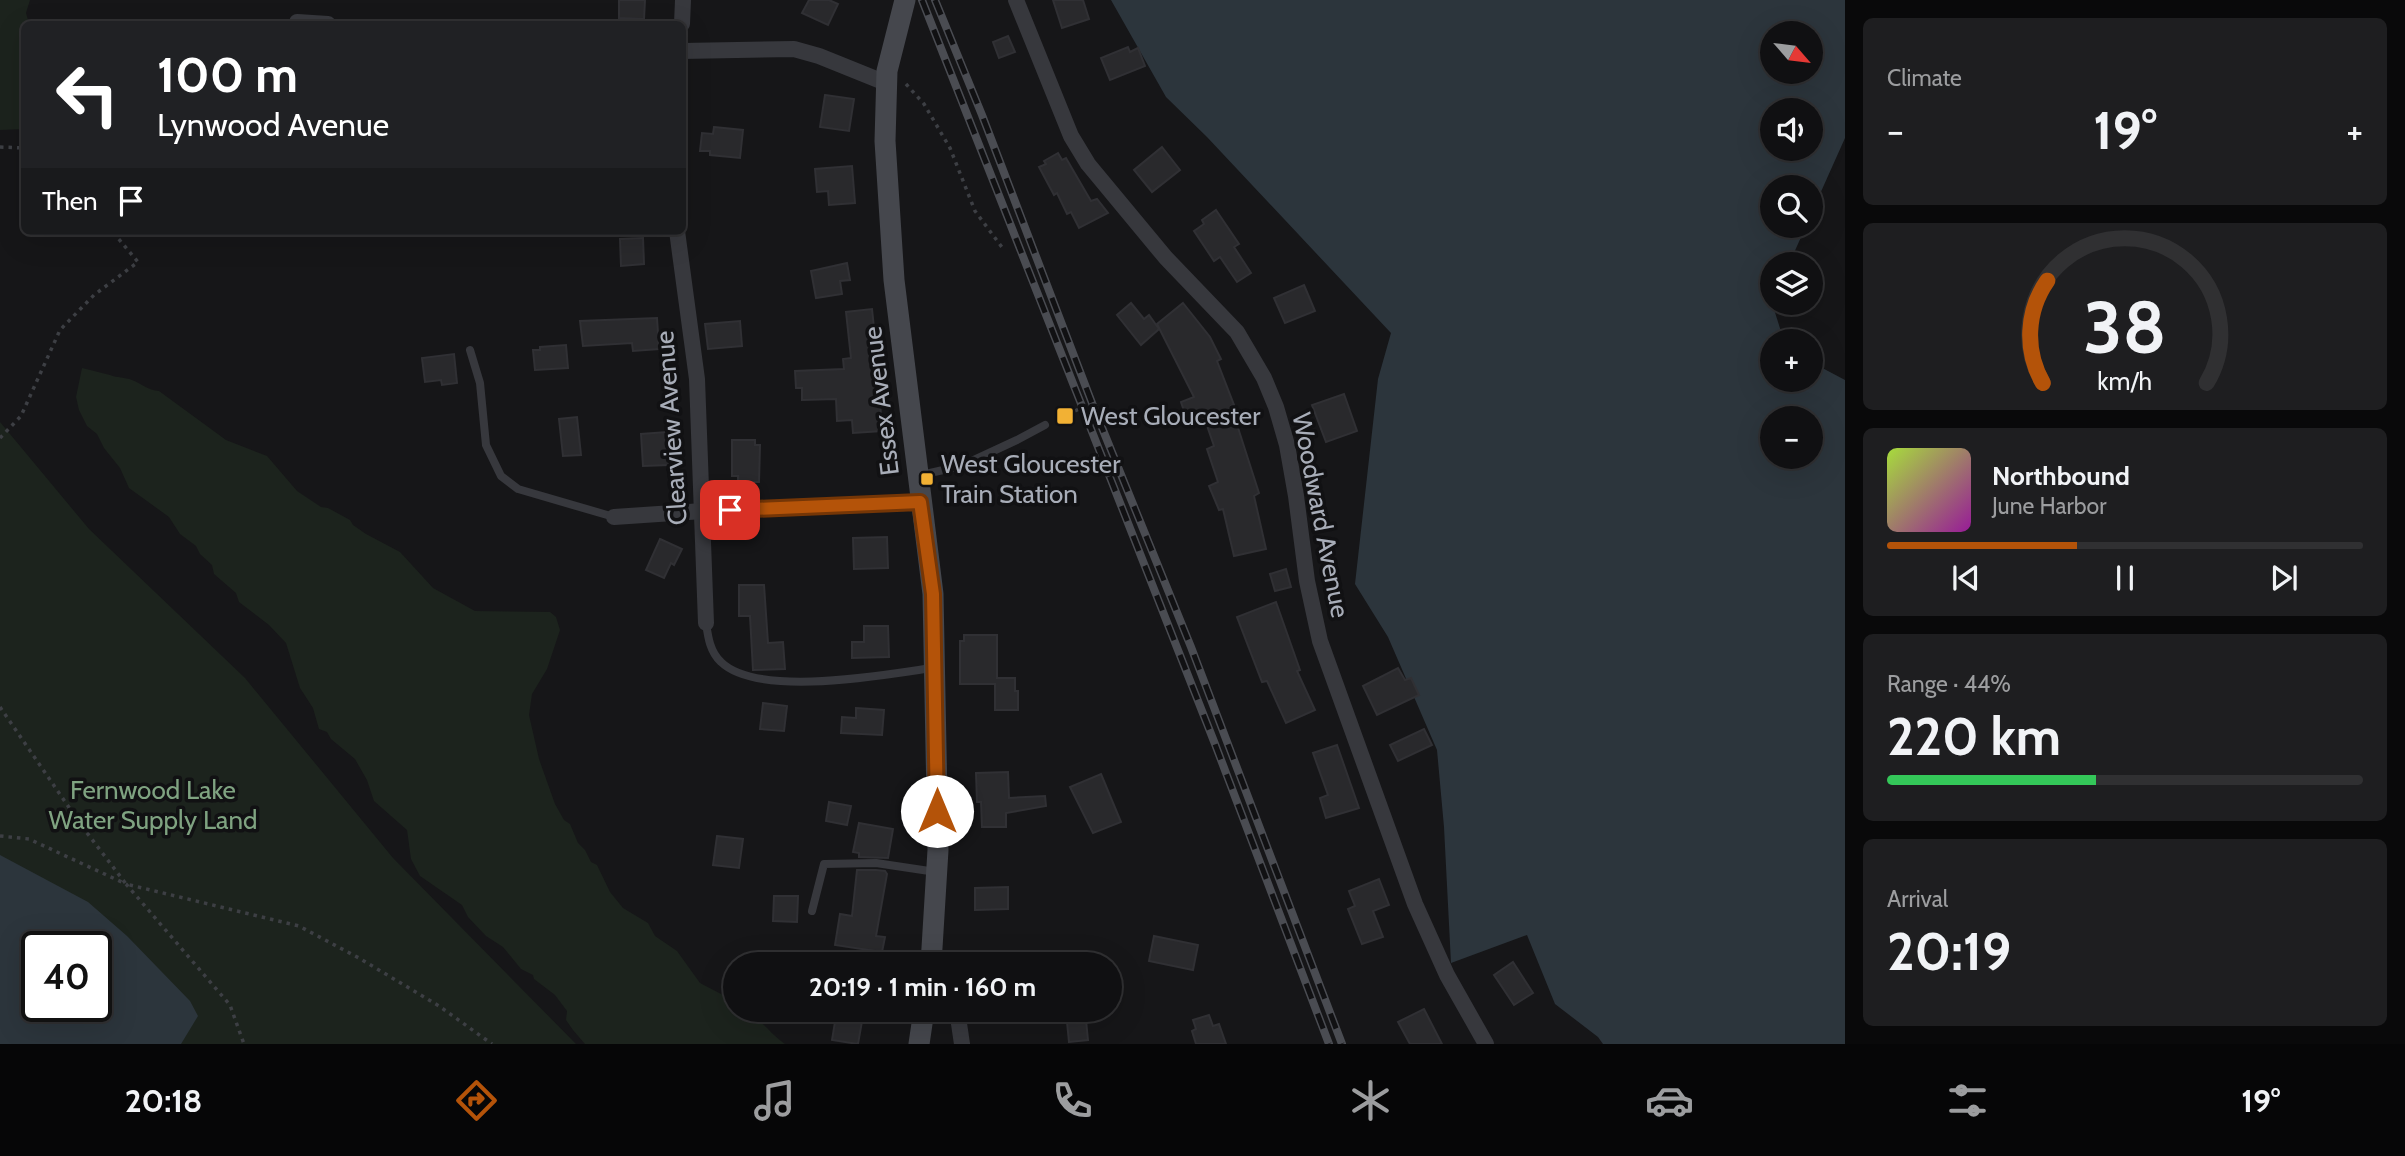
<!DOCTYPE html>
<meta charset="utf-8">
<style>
body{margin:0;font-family:Cabin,sans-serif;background:#1e1e20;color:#f1f3f6;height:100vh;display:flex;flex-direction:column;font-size:26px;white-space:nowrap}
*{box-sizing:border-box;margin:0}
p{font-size:23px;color:#9c9d9f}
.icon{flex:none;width:38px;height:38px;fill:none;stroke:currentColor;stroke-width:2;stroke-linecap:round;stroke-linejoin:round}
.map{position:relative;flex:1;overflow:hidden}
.side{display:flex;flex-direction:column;gap:18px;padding:18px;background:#09090a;width:560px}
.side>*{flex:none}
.banner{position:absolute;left:21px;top:21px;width:665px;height:214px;border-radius:10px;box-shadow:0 7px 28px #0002,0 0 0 2px #303032;background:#202124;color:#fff;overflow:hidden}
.needle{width:46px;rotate:118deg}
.buttons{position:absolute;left:1760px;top:21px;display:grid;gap:14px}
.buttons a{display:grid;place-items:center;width:63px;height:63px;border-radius:50%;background:#101012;box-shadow:0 7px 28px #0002,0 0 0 2px #303032;font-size:35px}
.speed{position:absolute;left:21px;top:931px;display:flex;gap:14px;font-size:35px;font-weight:700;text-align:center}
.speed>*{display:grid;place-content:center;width:91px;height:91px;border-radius:50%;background:#101012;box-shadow:0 7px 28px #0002,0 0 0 2px #303032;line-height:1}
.speed .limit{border:4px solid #111;border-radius:10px;background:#fff;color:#111}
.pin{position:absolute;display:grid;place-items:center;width:60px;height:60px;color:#fff;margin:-30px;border-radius:14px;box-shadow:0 4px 10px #0006}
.me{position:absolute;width:77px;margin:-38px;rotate:0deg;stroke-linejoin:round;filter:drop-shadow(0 0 5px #0008)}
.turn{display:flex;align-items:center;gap:24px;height:147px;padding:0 21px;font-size:32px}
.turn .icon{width:91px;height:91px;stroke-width:2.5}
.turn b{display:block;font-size:49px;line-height:60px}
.then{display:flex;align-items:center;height:66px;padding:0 21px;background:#0003;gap:14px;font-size:26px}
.big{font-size:52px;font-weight:800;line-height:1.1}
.side .card{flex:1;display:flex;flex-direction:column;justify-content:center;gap:10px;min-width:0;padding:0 24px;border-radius:10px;background:#1e1e20}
.side .dial{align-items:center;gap:0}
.dial svg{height:182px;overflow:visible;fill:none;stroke:#303032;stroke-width:7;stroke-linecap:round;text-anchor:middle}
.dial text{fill:#f1f3f6;stroke:none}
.song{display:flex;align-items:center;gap:21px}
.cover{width:84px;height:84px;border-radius:10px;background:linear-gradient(135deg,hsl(80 70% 55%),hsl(300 70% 35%))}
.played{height:7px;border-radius:4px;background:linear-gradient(90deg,#b45309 40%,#303032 40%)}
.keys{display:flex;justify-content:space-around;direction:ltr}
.heat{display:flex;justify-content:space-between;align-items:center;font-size:38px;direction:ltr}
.charge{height:10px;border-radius:5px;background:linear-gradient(90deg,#34c759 44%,#303032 0)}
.trip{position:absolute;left:723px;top:952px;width:399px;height:70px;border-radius:35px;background:#101012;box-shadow:0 7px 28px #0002,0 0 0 2px #303032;font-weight:800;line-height:70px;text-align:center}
.tab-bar{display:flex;height:112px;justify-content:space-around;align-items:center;background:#060607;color:#9c9d9f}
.tab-bar .icon{width:49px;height:49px}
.tab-bar .on{color:#b45309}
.tab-bar b{font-size:32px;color:#f1f3f6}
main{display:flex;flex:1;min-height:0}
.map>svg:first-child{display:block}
.green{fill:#1c231d;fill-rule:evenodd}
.water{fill:#2c353c;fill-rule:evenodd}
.building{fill:#29292c;stroke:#303034;stroke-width:2}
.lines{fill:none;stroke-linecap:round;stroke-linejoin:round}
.path{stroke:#3d3f44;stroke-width:3.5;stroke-dasharray:3.5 5;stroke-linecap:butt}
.lane{stroke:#37383d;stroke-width:8}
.street{stroke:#37383d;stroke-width:16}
.secondary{stroke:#45474d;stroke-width:21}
.rail-casing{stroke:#4a4c52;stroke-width:8}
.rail{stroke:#111113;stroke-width:5;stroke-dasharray:16;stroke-linecap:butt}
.route-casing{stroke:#753606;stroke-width:18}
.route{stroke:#b45309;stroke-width:12}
.poi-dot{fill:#f2b134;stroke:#111113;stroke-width:2.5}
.labels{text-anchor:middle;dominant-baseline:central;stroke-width:7;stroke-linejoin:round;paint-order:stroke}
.street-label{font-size:26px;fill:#a8adb8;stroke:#111113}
.poi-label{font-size:26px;fill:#a8adb8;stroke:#111113;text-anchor:start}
.park-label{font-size:26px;fill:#7fa381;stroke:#111113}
</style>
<main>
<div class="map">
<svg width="1845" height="1044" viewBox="0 0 1845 1044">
<rect width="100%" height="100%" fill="#161618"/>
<g class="green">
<path d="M0,0h30l-4,13 3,11h-5v105l-24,1z"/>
<path d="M82,368c10,2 18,5 28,7 7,3 15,2 22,5 10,4 16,10 27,11l67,49 41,16 30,35 24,16 7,1 22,12 3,5 13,9 34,18 33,36 42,23 75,1 6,5 4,13 -13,39 -15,25 -3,21 10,44 16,45 9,16 6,4 8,19 7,7 6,12 6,3 13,27 13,16 25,15 7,13 22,15 23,32 23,12 3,6 9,5v4c21,0 34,24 50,34h-200l-12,-14 -7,-10 1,-9 -12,-16 -21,-16 -1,-4 -12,-6 -18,-22 -17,-11 -18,-19 -6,-12 -42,-29 -9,-17 -4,-29 -33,-29 -7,-21 -12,-21 -24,-20 -4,-7 -8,-3 -6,-21 -13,-20 -14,-45 -17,-18 -30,-23 -3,-9 -22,-19 -2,-9 -12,-11 -4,-8 -16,-12 -11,-17 -40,-29 -9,-20 -16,-20 -7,-14 -10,-8 -8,-16 -3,-13z"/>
<path d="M0,422l89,107 156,149 148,180 183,186h-576zM37,947h59v59h-59z"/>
</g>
<g class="water">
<path d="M1111,0h734v138l-34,76v-27h-38v39h33l-17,38h-16l-1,39 12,38h-11v39h38v-18l34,18v664h-242l-5,-7 -43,-33 -28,-69 -76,28 -7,-136 -7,-77 -49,-113 -33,-53 23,-205 13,-46 -184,-196 -41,-40zM1773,33h38v39h-38zM1773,110h38v39h-38zM1773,418h38v39h-38z"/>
<path d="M0,855l88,47 39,34 63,65 8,15 -17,28h-181zM37,947h59v59h-59z"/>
</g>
<g class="building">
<path d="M619,0h26l-1,19 -25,-1z"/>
<path d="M809,0h20l9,4 -10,21 -26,-12z"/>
<path d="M1053,0h30l6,19 -27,9z"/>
<path d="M1008,36l7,16 -16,6 -6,-16z"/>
<path d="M1128,47l2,5 8,-4 7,18 -35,14 -9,-22z"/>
<path d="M825,95l29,4 -5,32 -29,-4z"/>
<path d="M714,127l29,3 -3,28 -30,-3v-4h-10l2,-18 11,1z"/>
<path d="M1162,147l18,23 -28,22 -18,-22z"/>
<path d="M1058,153l4,7 4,-2 25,43 6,-2 11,14 -29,15 -8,-16 -4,2 -10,-21 -3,2 -15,-28 7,-3 -2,-3z"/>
<path d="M852,166l3,37 -26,2 -1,-14 -11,1 -2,-23z"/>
<path d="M1216,210l23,34 -5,3 17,26 -14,9 -17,-25 -6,4 -20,-30 10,-7 -2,-4z"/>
<path d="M643,238l1,26 -23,2 -1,-27z"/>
<path d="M847,263l3,17 -10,1 2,13 -26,4 -5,-27z"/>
<path d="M1304,285l11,26 -30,12 -11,-25z"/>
<path d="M1131,303l13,16 5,-4 10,14 -18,16 -24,-30z"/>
<path d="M1183,303l27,34 11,22 -4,2 17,44 -3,1 28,87 -5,3 12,53 -32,7 -11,-47 -4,1 -10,-24 9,-4 -11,-33 7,-3 -11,-32 -16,6 -6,-18 13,-5 -37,-73z"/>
<path d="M872,309l5,47h5l2,30h-5l3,45 -29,2 -1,-13 -15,1 -1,-22 -34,1v-12h-6l-1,-17 49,-2 -1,-10 8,-1 -5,-46z"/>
<path d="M657,318l2,31 -26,2 -1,-8 -49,3 -3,-25z"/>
<path d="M740,321l2,25 -34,3 -3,-25z"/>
<path d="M566,345l2,23 -33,2 -2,-20h7v-3z"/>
<path d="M454,354l3,29 -15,2 -1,-5 -16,2 -3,-24z"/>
<path d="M1344,394l13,37 -31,11 -14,-37z"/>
<path d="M577,417l4,38 -18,1 -4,-37z"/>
<path d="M667,432l2,33 -26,1 -2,-32z"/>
<path d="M732,440h23v5h5l-1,37h-21v-6h-6z"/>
<path d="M887,537l1,31 -34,1 -1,-31z"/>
<path d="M660,539l22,10 -8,16 -3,-2 -7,15 -18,-8z"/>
<path d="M1286,569l5,18 -16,4 -5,-17z"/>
<path d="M739,585h25l4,58 15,-1 2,27 -32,1 -3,-54h-11z"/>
<path d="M1276,602l24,68 -3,1 18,39 -29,13 -19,-42 -5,1 -25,-65z"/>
<path d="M864,626h24l1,31 -37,1v-16h12z"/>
<path d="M964,635h33v43h18v13h3v19h-23v-26h-35v-43h4z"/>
<path d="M1398,668l7,12 6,-2 8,17 -42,20 -14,-29z"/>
<path d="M763,703l24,3 -3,25 -24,-2z"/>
<path d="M856,708l28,2 -2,25 -41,-2 1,-16 14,1z"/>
<path d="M1424,729l8,16 -34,16 -8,-16z"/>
<path d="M1337,745l22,63 -33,10 -6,-20 8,-3 -15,-42z"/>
<path d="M1008,772l1,26 36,-2 1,10 -40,7v14h-24l-1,-25h-4l-1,-29z"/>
<path d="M1101,774l20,48 -28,11 -23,-46z"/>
<path d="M829,802l22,4 -4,19 -21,-4z"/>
<path d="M859,823l34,6 -5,29 -29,-1v-4l-6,-1z"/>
<path d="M717,836l26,3 -4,29 -26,-3z"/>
<path d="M857,870h19l9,1 2,3 -11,62 9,1 -3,15 -47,-7 5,-31 12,2z"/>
<path d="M1379,879l10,26 -16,6 10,26 -21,7 -14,-35 7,-3 -6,-15z"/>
<path d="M1008,887v22l-33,1v-22z"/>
<path d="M774,896h24l-1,26 -24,-1z"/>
<path d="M1154,936l44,9 -5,25 -44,-9z"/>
<path d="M1513,962l20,31 -19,12 -20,-30z"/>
<path d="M1424,1009l18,35h-32l-12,-22z"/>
<path d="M837,1010h27l-6,34 -26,-4z"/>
<path d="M1209,1015l4,11 6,-2 7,20h-30l-4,-13 4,-2 -3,-9z"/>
<path d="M1086,1020l2,20 -19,2 -2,-20z"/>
</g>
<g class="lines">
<g class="path">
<path d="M906,84l18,20 26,44 25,63 29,39"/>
<path d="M0,147l24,1"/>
<path d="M1075,411l22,-11"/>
<path d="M0,438l21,-22 39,-86 34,-35 44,-33 -26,-31"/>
<path d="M0,707l81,118 45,59 173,42 60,32 80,48 53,38"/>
<path d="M0,836l29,3 97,45 104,121 14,39"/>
</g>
<g class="lane">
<path d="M470,350l10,33 6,62 15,31 17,13 96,28"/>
<path d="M921,475l40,-9 56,-26 28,-15"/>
<path d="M706,623c2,14 4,29 15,39 37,36 163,13 211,6"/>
<path d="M812,911l12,-47 52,-1 60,9"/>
</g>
<g class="street">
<path d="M1016,0l55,136 17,28 78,94 71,74 27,46 12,29 11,38 9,51 11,85 13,60 95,263 32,71 39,69"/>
<path d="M297,22l31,2"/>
<path d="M682,24l1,-24"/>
<path d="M682,51l112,-2 25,7 67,27"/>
<path d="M677,231l20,148 9,244"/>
<path d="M614,517l89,-6 217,-9"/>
<path d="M957,1010l5,34"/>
</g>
<g class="secondary">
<path d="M905,0l-18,71 -2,70 9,139 39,314 5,256 -7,114"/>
<path d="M919,1044l5,-34"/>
</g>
<defs>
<g id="rail">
<path d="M922,0l293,744 114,300"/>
<path d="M935,0l47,115 110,288 99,244 151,397"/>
</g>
</defs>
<use href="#rail" class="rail-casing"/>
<use href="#rail" class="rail"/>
</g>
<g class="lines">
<defs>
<path id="route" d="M730,510l190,-8 13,92 4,217"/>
</defs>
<use href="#route" class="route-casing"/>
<use href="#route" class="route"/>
</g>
<g class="poi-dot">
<rect x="1056" y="407" width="18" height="18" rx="3.5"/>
<rect x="920" y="472" width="14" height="14" rx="3.5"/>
</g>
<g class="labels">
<g class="street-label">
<text transform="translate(881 401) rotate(-97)">Essex Avenue</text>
<text transform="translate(671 428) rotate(-94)">Clearview Avenue</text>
<text transform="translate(1321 515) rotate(79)">Woodward Avenue</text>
</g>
<g class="poi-label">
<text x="1081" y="416">West Gloucester</text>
<text x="941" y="464">West Gloucester<tspan x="941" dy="30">Train Station</tspan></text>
</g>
<g class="park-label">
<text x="153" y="790">Fernwood Lake<tspan x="153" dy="30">Water Supply Land</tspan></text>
</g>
</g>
</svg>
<div class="buttons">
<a><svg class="needle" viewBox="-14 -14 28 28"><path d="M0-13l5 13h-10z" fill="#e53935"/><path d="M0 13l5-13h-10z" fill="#9c9d9f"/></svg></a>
<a><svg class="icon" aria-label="sound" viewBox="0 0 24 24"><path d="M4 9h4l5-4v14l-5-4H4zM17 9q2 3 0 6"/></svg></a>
<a><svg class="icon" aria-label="search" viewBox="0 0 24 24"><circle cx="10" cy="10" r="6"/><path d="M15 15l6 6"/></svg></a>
<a><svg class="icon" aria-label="layers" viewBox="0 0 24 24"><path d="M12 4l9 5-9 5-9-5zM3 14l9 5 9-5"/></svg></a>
<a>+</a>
<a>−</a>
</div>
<div class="speed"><div class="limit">40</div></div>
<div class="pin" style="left:730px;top:510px;background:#d93025"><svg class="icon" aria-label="arrive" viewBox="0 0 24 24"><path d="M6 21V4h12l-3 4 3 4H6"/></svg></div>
<svg class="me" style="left:937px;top:811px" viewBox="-20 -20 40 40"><circle r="19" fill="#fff"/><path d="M0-13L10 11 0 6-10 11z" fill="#b45309"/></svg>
<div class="trip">20:19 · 1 min · 160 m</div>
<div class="banner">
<div class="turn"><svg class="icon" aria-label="left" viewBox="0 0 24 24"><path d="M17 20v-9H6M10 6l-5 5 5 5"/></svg><div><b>100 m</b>Lynwood Avenue</div></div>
<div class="then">Then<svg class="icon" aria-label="arrive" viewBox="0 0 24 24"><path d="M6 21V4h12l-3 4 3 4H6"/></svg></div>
</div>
</div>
<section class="side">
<div class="card"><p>Climate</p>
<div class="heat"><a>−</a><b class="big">19°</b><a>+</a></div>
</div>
<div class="card dial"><svg viewBox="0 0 100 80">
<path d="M14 69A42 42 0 1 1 86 69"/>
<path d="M14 69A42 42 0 0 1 16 24" stroke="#b45309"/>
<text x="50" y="56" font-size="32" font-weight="700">38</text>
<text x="50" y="72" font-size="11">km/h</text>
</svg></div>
<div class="card">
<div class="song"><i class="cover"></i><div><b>Northbound</b><p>June Harbor</p></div></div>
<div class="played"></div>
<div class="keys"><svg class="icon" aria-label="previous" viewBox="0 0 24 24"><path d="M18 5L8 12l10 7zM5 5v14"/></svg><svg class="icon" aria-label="pause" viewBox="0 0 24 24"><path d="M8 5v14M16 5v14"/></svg><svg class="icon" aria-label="next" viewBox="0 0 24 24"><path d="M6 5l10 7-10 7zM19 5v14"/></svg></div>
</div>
<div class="card"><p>Range · 44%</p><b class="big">220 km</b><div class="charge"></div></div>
<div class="card"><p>Arrival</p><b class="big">20:19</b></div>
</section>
</main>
<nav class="tab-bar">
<b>20:18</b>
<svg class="icon on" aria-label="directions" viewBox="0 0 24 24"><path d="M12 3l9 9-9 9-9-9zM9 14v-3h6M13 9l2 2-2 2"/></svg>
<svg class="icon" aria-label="music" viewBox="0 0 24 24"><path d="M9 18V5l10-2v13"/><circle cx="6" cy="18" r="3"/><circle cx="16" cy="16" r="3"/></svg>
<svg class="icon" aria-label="phone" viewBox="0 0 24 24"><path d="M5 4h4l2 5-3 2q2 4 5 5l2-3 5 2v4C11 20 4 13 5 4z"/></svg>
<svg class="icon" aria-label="climate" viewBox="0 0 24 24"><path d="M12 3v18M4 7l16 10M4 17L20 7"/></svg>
<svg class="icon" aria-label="car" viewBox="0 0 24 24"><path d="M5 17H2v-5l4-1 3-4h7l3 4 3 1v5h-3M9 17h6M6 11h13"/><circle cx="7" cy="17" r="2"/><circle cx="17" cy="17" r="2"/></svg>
<svg class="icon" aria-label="filters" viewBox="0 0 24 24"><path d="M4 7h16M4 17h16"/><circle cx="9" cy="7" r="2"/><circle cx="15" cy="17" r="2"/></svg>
<b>19°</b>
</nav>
